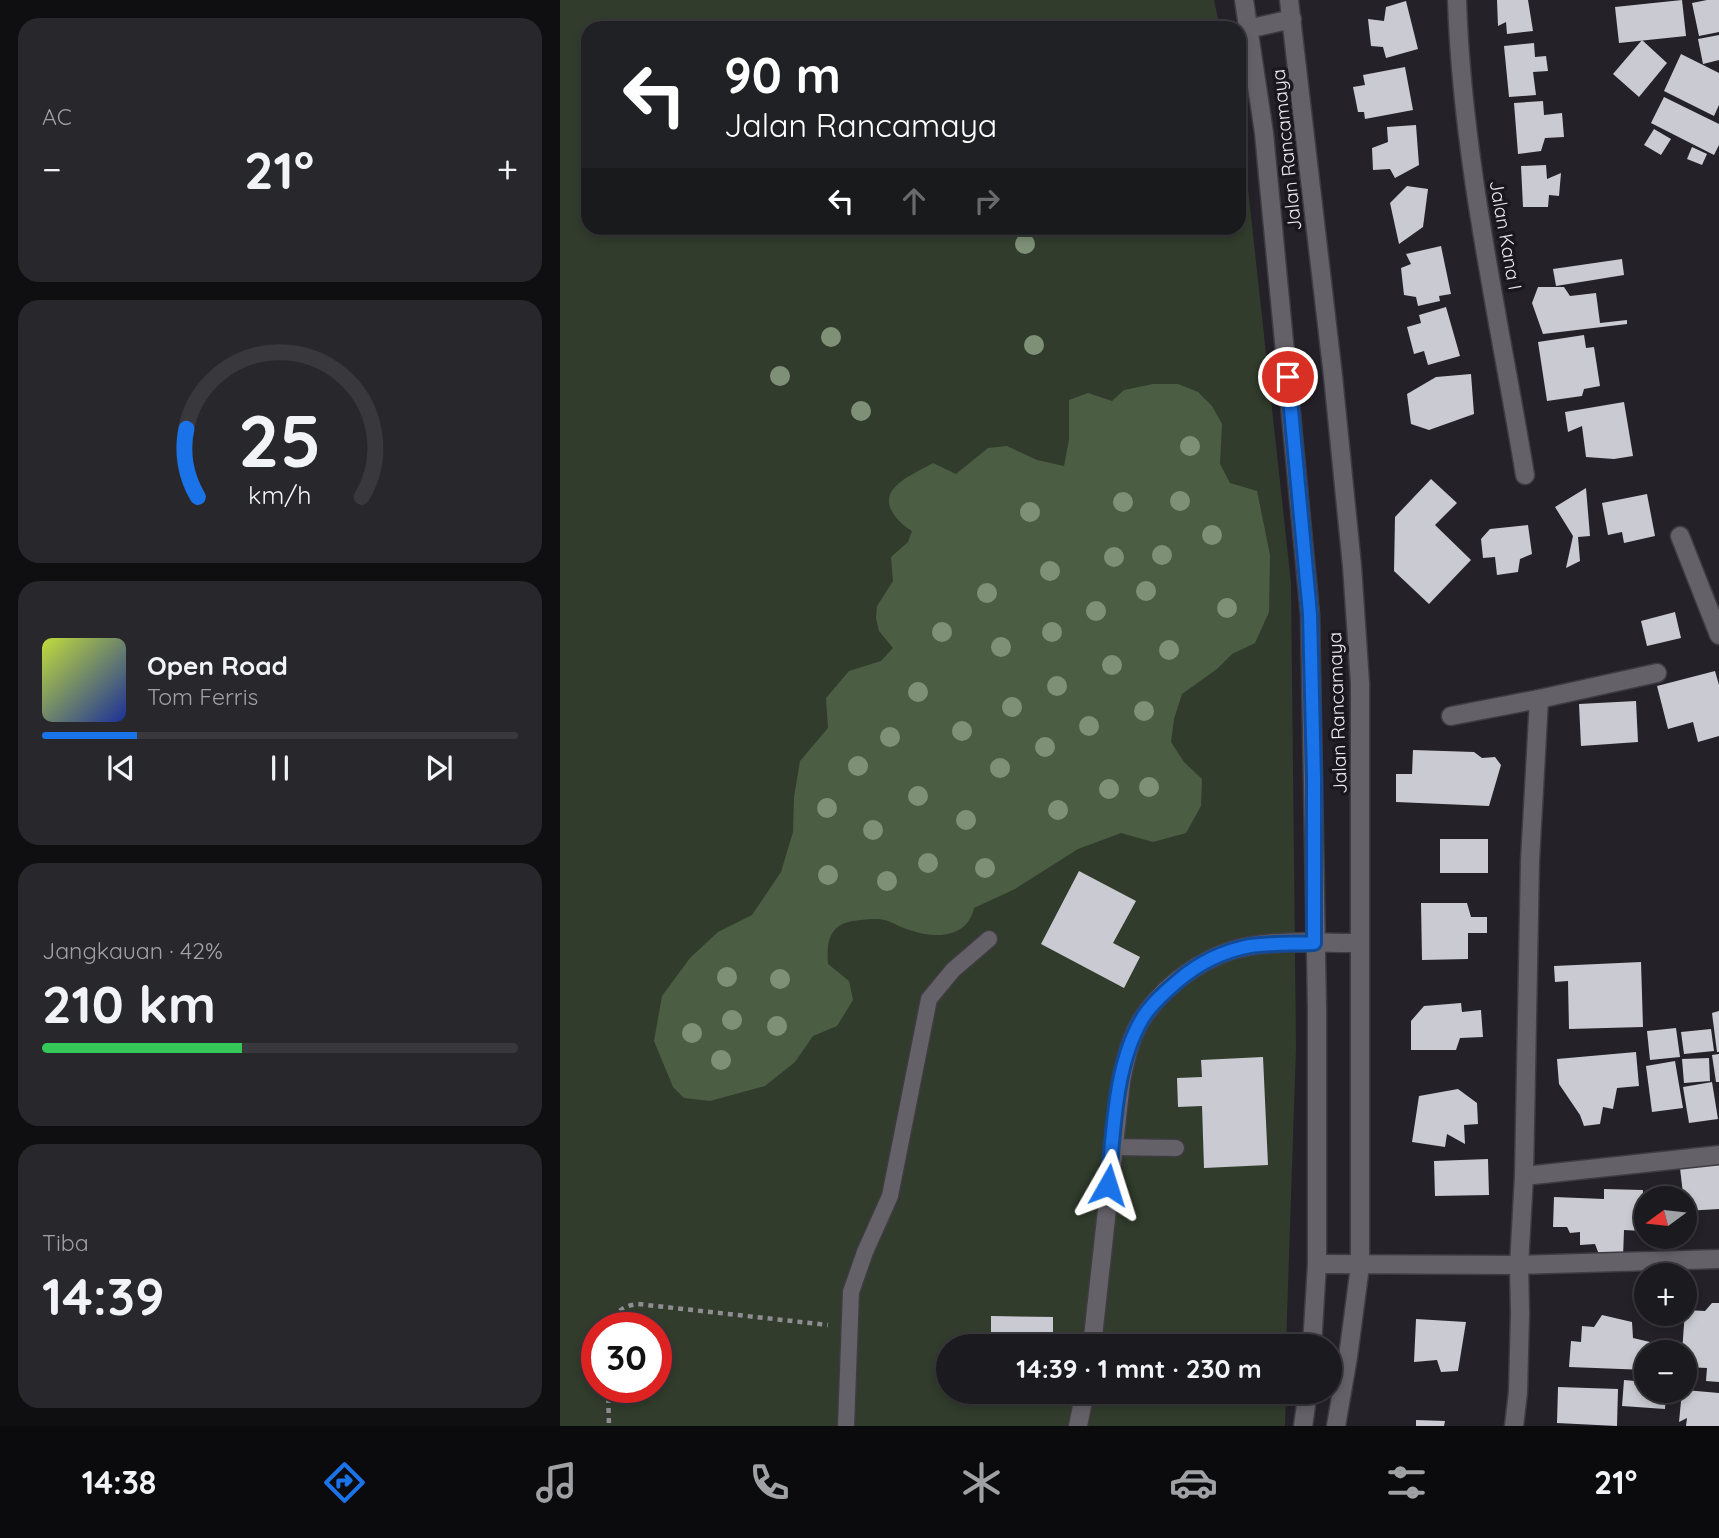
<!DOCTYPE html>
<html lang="id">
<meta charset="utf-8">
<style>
body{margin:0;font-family:Quicksand,sans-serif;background:#28272b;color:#f1f3f6;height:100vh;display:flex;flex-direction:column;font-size:26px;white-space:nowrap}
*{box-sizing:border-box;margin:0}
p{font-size:23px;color:#a0a1a4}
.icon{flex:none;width:38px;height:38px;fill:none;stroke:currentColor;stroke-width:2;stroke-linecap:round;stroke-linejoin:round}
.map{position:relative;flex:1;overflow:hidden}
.drawer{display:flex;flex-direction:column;gap:18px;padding:18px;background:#0f0e10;width:560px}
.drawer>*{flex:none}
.hud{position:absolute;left:21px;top:21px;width:665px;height:214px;border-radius:21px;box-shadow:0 4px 10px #0003,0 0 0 2px #39383c;background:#202124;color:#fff;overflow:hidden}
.needle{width:46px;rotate:255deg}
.fabs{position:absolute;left:1074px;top:1186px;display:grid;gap:14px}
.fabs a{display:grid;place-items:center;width:63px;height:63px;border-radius:50%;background:#1b1a1e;box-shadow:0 4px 10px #0003,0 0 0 2px #39383c;font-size:35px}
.speed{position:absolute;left:21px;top:1312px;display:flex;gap:14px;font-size:35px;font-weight:700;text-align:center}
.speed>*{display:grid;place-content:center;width:91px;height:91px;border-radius:50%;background:#1b1a1e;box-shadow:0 4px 10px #0003,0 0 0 2px #39383c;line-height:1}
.speed .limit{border:10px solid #d22;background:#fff;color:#111}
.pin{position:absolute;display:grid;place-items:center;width:60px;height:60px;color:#fff;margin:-30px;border:4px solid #fff;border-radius:50%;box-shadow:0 2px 7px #0007}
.me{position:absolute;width:77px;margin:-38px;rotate:6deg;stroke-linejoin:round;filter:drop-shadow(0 0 5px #0008)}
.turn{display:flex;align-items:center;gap:24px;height:147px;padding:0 28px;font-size:32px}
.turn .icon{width:91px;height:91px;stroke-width:2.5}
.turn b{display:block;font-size:49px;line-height:60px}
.lanes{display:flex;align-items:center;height:66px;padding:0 28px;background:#0003;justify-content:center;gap:35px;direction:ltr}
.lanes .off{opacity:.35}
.big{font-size:52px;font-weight:800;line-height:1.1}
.drawer .widget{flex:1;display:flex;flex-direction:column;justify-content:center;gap:10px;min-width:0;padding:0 24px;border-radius:21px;background:#28272b}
.drawer .dial{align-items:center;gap:0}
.dial svg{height:182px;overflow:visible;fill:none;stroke:#39383c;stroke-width:7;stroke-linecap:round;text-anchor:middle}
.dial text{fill:#f1f3f6;stroke:none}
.song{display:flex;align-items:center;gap:21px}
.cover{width:84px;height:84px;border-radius:10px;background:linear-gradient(135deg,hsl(70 70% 55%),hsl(230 70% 35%))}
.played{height:7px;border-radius:4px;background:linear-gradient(90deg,#1a73e8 20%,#39383c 20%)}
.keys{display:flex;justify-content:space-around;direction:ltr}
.heat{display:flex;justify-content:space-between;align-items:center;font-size:38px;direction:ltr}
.charge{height:10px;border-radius:5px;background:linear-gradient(90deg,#34c759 42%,#39383c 0)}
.trip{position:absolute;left:376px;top:1334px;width:406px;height:70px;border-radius:35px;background:#1b1a1e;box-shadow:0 4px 10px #0003,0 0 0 2px #39383c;font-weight:800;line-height:70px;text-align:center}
.tab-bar{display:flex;height:112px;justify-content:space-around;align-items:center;background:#0b0a0c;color:#a0a1a4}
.tab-bar .icon{width:49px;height:49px}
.tab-bar .active{color:#1a73e8}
.tab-bar b{font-size:32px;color:#f1f3f6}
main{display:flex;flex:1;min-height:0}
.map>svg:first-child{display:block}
.green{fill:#313c2c;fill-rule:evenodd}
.forest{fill:#4b5e43}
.building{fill:#cacad2}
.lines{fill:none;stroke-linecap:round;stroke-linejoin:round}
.lane-casing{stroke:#3e3c41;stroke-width:19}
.street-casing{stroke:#3e3c41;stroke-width:21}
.secondary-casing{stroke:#3e3c41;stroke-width:21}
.path{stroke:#8f8d92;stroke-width:4.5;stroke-dasharray:5 5;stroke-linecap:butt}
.lane{stroke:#646168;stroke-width:16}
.street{stroke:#646168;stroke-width:18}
.secondary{stroke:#646168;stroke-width:18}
.tree{fill:#7e9177}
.route-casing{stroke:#114b97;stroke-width:18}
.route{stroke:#1a73e8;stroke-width:12}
.labels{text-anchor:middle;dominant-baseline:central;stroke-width:7;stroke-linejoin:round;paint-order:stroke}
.street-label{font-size:19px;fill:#edebef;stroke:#1a181e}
</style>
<main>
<section class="drawer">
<div class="widget"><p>AC</p>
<div class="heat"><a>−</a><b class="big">21°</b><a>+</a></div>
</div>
<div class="widget dial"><svg viewBox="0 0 100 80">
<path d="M14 69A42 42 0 1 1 86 69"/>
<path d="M14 69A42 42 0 0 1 9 39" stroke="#1a73e8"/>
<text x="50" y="56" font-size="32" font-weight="700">25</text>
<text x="50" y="72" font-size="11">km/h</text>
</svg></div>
<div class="widget">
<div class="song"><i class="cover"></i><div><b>Open Road</b><p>Tom Ferris</p></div></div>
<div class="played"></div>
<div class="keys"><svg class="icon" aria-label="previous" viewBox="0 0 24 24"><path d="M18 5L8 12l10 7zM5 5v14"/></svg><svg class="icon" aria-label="pause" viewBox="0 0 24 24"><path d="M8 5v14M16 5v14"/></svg><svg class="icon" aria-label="next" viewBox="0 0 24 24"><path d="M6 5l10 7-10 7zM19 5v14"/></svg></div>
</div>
<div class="widget"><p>Jangkauan · 42%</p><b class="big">210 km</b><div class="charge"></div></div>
<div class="widget"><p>Tiba</p><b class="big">14:39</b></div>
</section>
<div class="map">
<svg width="1159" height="1426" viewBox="0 0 1159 1426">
<rect width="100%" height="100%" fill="#242228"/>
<path class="green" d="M0,0h654l6,28h-632v200h651v-122l52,477 5,465 -10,298h-338v45h338l-1,35h-725zM37,1328h59v60h-59z"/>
<path class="forest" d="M593,384h25l20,8 14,14 10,18 -2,40 10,19 27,8 13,64 -1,57 -14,31 -23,11 -15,15 -35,25 -8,25 -3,23 13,20 18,17 -1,27 -15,27 -33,9 -32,-9 -43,16 -63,40 -41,19c-6,29 -37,31 -61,23 -9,-2 -17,-7 -25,-10 -8,-3 -18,-2 -27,-1 -29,2 -35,16 -33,44l21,17 4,19 -16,26 -24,10 -18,26 -30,24 -55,15 -26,-3 -11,-11 -19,-46 8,-45 28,-38 28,-26 34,-17 29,-43 12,-40 1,-35 6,-36 28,-33 -2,-30 23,-27 32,-10 12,-13 -14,-17 -3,-13 1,-12 16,-25 -2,-24 17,-15 4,-11c-14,-8 -33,-28 -17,-44 9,-10 26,-17 38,-24l23,11 32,-26 19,-2 30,14 27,6 5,-26v-40l19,-7 24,8 12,-11z"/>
<g class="building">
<path d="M937,0h31l5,31 -26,3 -1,-12 -8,4z"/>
<path d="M1122,0l4,36 -67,7 -4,-36z"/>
<path d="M1147,0h12v32l-20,4 -7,-33z"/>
<path d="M846,1l12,48 -32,9 -3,-11 -12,-1 -3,-27 16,2 2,-14z"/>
<path d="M1159,35v25l-16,4 -5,-25z"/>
<path d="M1082,40l25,23 -28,34 -26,-23z"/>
<path d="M974,43l1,14 11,-1 2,15 -15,1 3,23 -27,2 -5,-51z"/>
<path d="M1121,54l38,19v32l-5,11 -50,-25z"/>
<path d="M845,67l8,43 -48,9 -1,-7h-6l-5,-25 12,-2 -2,-10z"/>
<path d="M1104,97l55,27v21l-5,10 -63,-32z"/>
<path d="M983,101l1,14 18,-2 2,24 -19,1 -4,13 -23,3 -4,-51z"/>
<path d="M856,125l3,40 -24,13 -5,-9 -17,1 -1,-22 16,-6 -1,-15z"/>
<path d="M1094,129l17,10 -10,16 -17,-10z"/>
<path d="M1132,147l15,7 -5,11 -15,-6z"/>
<path d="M986,165l1,14 14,-6 -2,23 -10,-1 -1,12h-25l-2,-41z"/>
<path d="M847,186l21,3 -5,38 -24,17 -9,-41z"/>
<path d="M881,246l10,48 -12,2 1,5 -22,5 -2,-9 -12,-2 -3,-27 10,-4 -5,-10z"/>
<path d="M1062,259l2,16 -68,11 -3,-17z"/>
<path d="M978,287h26l6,9 26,-3 4,30 27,-3v4l-84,10 -11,-31z"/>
<path d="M886,307l14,49 -32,9 -4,-14 -10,3 -7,-27 14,-4 -2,-8z"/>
<path d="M1024,335l2,13 8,-1 6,39 -16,3 -2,7 -35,5 -9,-59z"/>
<path d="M911,374l3,40 -45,16 -18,-6 -4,-30 29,-17z"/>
<path d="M1064,402l9,54 -19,3 -28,-2 -4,-31 -14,6 -3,-20z"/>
<path d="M871,479l26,24 -22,22 36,35 -42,44 -35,-33 1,-54z"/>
<path d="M1026,488l4,48 -12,1 2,24 -14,7 7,-32 -18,-29z"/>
<path d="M1087,494l8,42 -31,7 -2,-11 -14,3 -6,-32z"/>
<path d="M968,525l4,29 -12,5 -2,13 -21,3 -2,-18 -12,1 -2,-19 9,-10z"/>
<path d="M1115,612l6,26 -34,8 -6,-25z"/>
<path d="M1155,671l4,14v51l-21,6 -5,-20 -25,7 -11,-43z"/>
<path d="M1076,701l2,41 -57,4 -2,-42z"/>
<path d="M853,750l61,2 8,6 13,-1 6,8 -12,41 -93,-4v-28h16z"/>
<rect x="880" y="839" width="48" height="34"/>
<path d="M519,871l57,30 -23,42 27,14 -16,31 -83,-44z"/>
<path d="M861,903h46l4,14h16v16h-19v26l-46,1z"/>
<path d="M1081,962l2,65 -74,2 -1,-48 -13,1 -1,-16z"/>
<path d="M901,1003l1,9 19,-2 2,27 -23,1 -4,12h-45v-29l13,-15z"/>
<path d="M1159,1011v41h-2l-5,-39z"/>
<path d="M1116,1028l4,29 -30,3 -3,-29z"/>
<path d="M1151,1029l3,22 -30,3 -3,-22z"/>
<path d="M1076,1052l3,34 -22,2 -4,21 -10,-2 -3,17 -16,2 -4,-11 -21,-31 -2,-25z"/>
<path d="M1159,1054v28h-3l-4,-27z"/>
<path d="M703,1057l5,108 -64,3 -2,-62 -24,1 -1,-29 25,-1 -1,-17z"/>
<path d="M1149,1058l1,23 -26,2 -2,-24z"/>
<path d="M1115,1061l8,47 -31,4 -6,-46z"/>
<path d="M1152,1082l6,37 -29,4 -6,-36z"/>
<path d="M898,1089l19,14 1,21 -14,1 1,19 -18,-10 -2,13 -33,-5 7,-46z"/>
<path d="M928,1159l1,36 -54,1 -1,-35z"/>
<path d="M1159,1165v44l-34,2 -5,-43z"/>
<path d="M1044,1189l39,1 -1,41 -18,-1 -1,27h-23l-5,-13 -15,1v-13l-10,1 -3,-6h-14l1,-30 50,2z"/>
<path d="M1152,1303h7v79l-13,-1 1,-13 -22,-1v-14h-3l3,-43 20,1z"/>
<path d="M1042,1315l30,7 1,16 17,4 12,11h-15v17l-78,-3 2,-26 10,1 1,-16 12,1z"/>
<path d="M431,1316l62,1v27l-62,-1z"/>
<path d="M856,1319l50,3 -8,49 -17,1 -4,-12 -23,2z"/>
<path d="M1064,1380l23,2v9h19l-1,18 -43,-3z"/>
<path d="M998,1387l60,2 -1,37 -60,-3z"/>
<path d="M1125,1390l34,3v33h-33l1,-8 -8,4 3,-31z"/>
<rect x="427" y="1391" width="40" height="3"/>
<path d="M856,1420l29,1 -1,5h-28z"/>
</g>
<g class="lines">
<defs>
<g id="lane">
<path d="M552,1147l64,1"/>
<path d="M286,1426l5,-134 14,-40 25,-56 39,-197 24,-29 36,-31"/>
</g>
<g id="street">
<path d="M897,0c5,159 42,318 68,475"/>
<path d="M1120,536l39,99"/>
<path d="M891,716l88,-17 118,-26"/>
<path d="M964,1176l195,-21"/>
<path d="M757,1264l202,1 200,-6"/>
<path d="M532,1346l29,-264c4,-22 10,-48 23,-66 23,-34 65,-63 106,-70 36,-6 73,-3 109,-3"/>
<path d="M518,1426l7,-35"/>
<path d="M954,1426l4,-34 2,-79 -1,-48 5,-89 6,-315 9,-162"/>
</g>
<g id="secondary">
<path d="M684,0l20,133 46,481 7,395v255l-5,82"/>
<path d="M729,0l44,376 19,190 8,117v583l-12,91 -12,69"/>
<path d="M688,29l44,-10"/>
<path d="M743,1426l5,-35"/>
</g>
</defs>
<use href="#lane" class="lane-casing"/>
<use href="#street" class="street-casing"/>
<use href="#secondary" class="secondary-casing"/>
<g class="path">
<path d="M50,1328c6,-16 11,-22 28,-24l190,21"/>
<path d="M48,1388l1,38"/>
</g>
<use href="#lane" class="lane"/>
<use href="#street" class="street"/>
<use href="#secondary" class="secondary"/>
</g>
<g class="tree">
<circle cx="465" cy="244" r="10"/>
<circle cx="271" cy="337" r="10"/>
<circle cx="474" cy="345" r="10"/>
<circle cx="220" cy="376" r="10"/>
<circle cx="301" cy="411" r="10"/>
<circle cx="630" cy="446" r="10"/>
<circle cx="620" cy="501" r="10"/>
<circle cx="563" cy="502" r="10"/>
<circle cx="470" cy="512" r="10"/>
<circle cx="652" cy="535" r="10"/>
<circle cx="602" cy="555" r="10"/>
<circle cx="554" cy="557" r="10"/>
<circle cx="490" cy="571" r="10"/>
<circle cx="586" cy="591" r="10"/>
<circle cx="427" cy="593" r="10"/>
<circle cx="667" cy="608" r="10"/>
<circle cx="536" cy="611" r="10"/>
<circle cx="382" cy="632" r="10"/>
<circle cx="492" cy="632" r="10"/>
<circle cx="441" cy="647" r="10"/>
<circle cx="609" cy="650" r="10"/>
<circle cx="552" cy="665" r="10"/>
<circle cx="497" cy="686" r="10"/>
<circle cx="358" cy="692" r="10"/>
<circle cx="452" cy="707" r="10"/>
<circle cx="584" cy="711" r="10"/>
<circle cx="529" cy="726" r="10"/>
<circle cx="402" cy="731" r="10"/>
<circle cx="330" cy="737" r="10"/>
<circle cx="485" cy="747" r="10"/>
<circle cx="298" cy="766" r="10"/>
<circle cx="440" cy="768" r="10"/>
<circle cx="589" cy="787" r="10"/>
<circle cx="549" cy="789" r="10"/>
<circle cx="358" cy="796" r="10"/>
<circle cx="267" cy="808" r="10"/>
<circle cx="498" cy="810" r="10"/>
<circle cx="406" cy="820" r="10"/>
<circle cx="313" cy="830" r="10"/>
<circle cx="368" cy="863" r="10"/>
<circle cx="425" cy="868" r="10"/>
<circle cx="268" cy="875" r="10"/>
<circle cx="327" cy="881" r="10"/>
<circle cx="167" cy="977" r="10"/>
<circle cx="220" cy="979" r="10"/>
<circle cx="172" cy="1020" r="10"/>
<circle cx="217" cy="1026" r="10"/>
<circle cx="132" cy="1033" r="10"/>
<circle cx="161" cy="1060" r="10"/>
</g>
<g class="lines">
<defs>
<path id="route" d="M548,1185c6,-54 6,-118 34,-166 9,-15 24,-28 37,-39 20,-17 45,-29 71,-34 21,-3 43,-2 64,-3v-165l-4,-164 -22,-237"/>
</defs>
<use href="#route" class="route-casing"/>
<use href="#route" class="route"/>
</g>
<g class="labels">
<g class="street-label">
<text transform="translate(726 150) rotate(-96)">Jalan Rancamaya</text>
<text transform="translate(946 235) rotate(80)">Jalan Kana I</text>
<text transform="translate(777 713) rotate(-92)">Jalan Rancamaya</text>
</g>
</g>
</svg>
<div class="fabs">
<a><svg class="needle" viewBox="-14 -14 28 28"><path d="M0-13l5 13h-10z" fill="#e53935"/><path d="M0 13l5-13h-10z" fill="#a0a1a4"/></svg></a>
<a>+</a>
<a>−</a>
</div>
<div class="speed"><div class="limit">30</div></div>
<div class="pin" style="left:728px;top:377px;background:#d93025"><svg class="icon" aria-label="arrive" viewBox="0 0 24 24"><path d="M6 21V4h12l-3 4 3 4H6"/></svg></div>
<svg class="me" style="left:548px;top:1185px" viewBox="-20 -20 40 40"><path d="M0-17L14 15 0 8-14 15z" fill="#1a73e8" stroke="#fff" stroke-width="4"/></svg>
<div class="trip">14:39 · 1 mnt · 230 m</div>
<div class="hud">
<div class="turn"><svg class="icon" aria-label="left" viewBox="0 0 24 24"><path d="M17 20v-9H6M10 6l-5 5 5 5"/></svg><div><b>90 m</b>Jalan Rancamaya</div></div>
<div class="lanes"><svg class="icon" aria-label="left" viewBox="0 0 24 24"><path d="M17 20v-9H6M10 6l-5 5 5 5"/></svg><svg class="icon off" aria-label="ahead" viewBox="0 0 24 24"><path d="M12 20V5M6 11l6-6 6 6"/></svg><svg class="icon off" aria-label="right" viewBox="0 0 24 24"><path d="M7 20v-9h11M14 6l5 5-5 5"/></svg></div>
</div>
</div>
</main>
<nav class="tab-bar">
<b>14:38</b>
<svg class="icon active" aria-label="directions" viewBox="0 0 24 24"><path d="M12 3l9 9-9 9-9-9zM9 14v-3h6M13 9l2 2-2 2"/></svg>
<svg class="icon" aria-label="music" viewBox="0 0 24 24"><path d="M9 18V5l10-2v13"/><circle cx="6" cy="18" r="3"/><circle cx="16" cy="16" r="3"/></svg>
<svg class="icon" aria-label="phone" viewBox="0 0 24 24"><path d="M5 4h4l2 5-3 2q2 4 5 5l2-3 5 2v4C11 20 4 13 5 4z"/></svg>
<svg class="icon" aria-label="climate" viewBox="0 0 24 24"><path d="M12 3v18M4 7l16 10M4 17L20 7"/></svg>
<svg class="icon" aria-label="car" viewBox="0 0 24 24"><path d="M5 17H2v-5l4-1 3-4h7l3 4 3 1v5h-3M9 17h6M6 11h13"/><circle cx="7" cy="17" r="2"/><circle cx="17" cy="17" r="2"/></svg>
<svg class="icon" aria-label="filters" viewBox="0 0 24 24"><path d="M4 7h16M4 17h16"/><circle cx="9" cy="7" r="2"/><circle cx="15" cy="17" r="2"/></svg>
<b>21°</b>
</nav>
